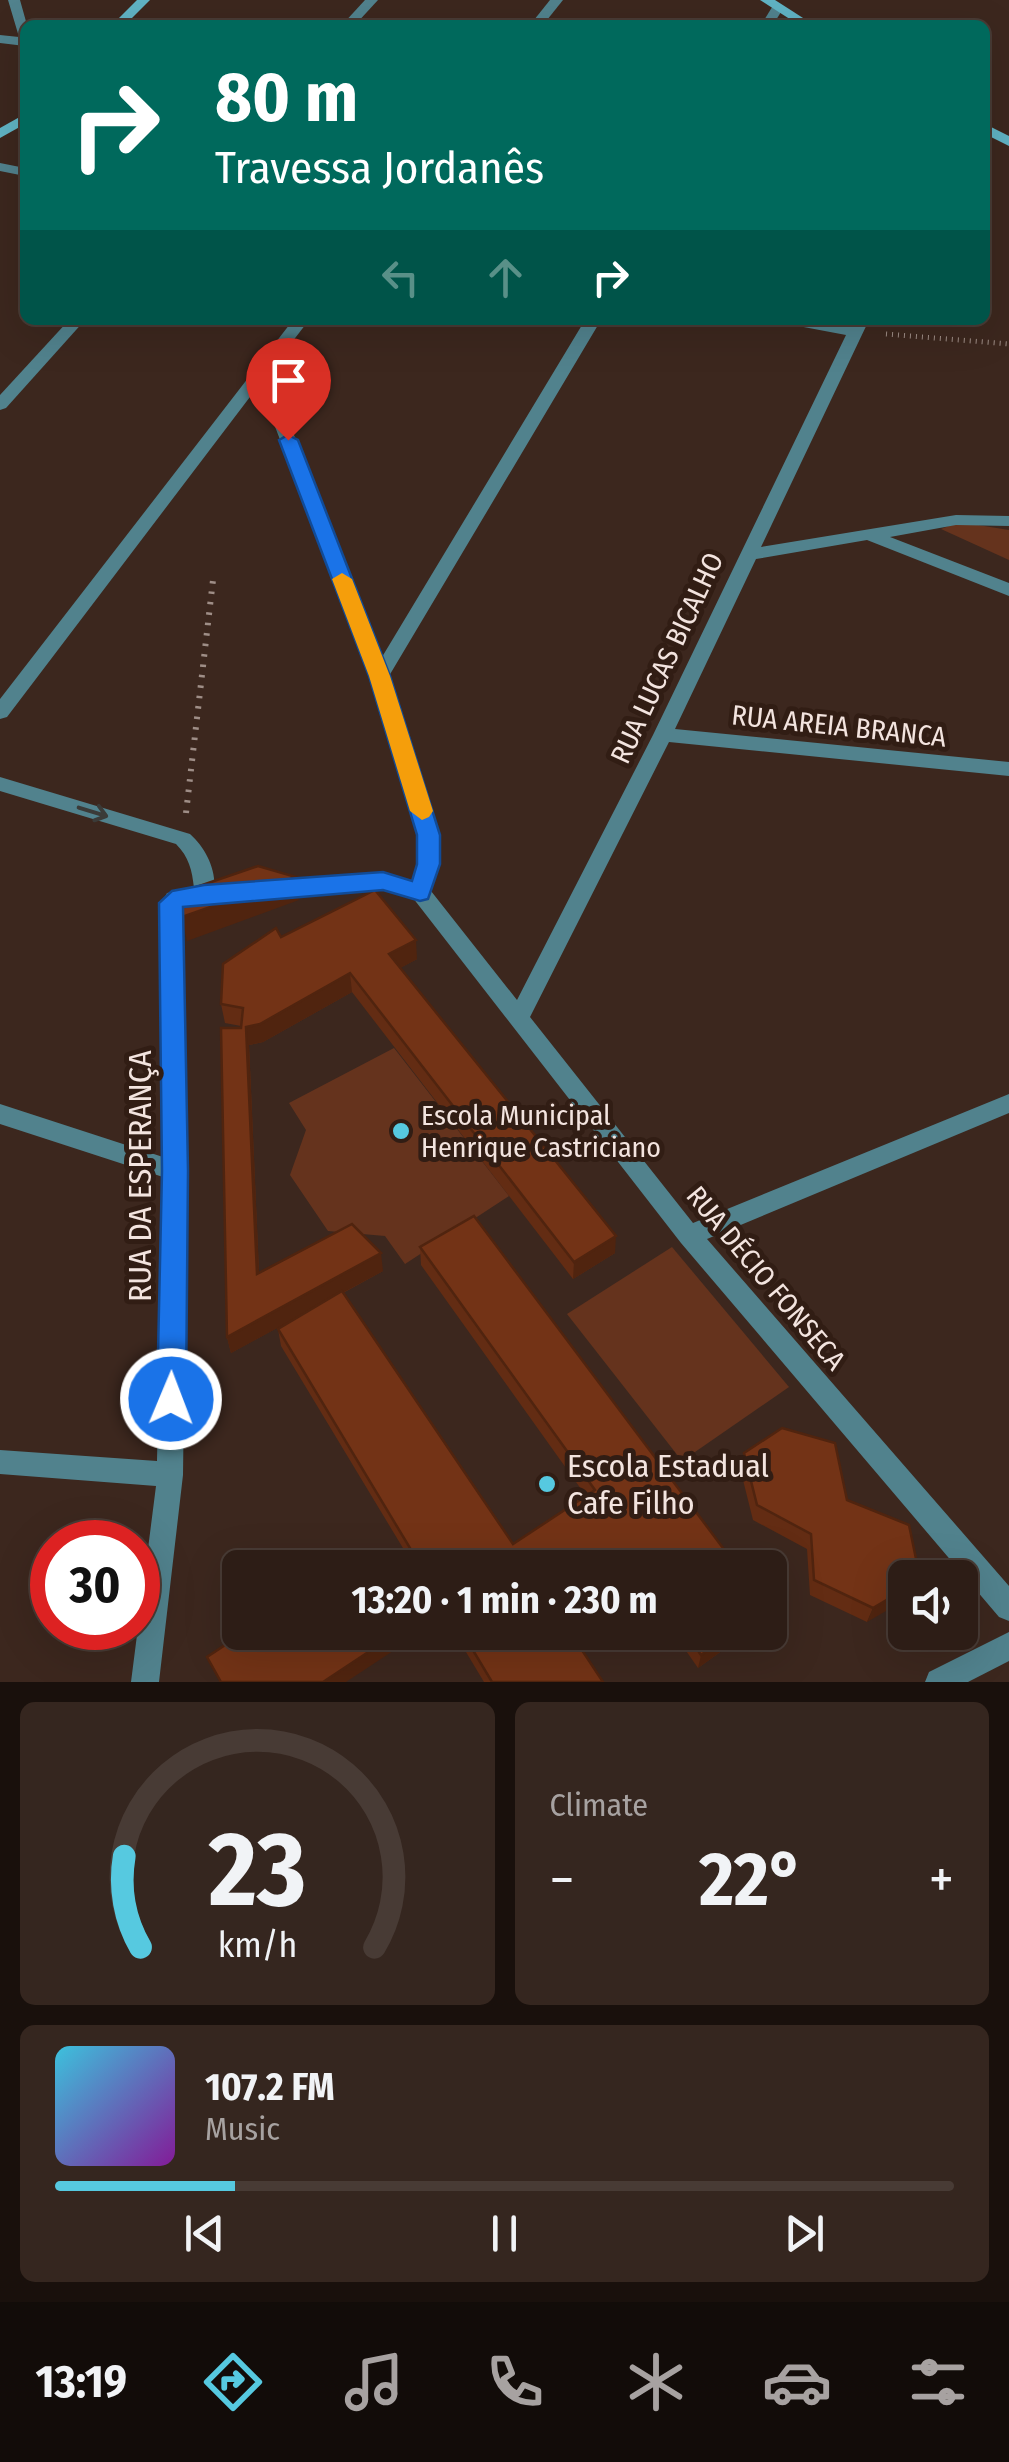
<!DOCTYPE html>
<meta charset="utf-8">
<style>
body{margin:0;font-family:"Fira Sans Condensed",sans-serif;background:#35261f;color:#f1f3f6;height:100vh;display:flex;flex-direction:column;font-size:38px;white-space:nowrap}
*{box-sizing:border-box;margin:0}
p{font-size:32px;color:#a7a2a1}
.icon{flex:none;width:55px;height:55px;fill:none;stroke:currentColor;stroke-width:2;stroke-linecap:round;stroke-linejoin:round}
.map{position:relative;height:1682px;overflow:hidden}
.side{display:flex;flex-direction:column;gap:20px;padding:20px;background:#19100c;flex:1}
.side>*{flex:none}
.hud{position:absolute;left:20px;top:20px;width:970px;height:305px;border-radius:15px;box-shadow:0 10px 40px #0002,0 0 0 2px #483b35;background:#00695c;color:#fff;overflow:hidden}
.tools{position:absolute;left:888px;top:1560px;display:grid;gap:20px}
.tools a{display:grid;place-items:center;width:90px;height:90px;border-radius:15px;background:#2d1d16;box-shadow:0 10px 40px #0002,0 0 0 2px #483b35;font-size:50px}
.speed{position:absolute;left:30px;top:1520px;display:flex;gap:20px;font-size:50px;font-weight:700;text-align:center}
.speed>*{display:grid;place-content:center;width:130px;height:130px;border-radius:50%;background:#2d1d16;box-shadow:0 10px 40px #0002,0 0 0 2px #483b35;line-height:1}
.speed .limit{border:15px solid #d22;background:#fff;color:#111}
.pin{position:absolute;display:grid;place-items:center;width:85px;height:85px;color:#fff;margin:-102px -42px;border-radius:50% 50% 50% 0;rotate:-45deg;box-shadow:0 0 10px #0007}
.pin .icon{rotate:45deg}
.me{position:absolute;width:110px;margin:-55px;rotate:1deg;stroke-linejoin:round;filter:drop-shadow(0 0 8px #0008)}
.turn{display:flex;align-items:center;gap:35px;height:210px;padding:0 30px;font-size:45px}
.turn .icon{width:130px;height:130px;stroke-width:2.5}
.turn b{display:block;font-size:70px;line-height:85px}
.lanes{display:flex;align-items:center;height:95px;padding:0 30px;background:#0003;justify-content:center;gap:50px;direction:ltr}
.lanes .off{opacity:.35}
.big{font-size:75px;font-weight:700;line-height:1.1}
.side .widget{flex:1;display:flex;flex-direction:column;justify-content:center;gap:15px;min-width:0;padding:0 35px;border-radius:15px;background:#35261f}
.side .dial{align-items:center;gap:0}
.dial svg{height:260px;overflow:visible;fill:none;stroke:#483b35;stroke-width:7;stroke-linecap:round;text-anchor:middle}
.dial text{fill:#f1f3f6;stroke:none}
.song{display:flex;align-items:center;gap:30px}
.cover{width:120px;height:120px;border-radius:15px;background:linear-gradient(135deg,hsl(190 70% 55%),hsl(290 70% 35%))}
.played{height:10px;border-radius:5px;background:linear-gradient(90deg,#56c9e0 20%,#483b35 20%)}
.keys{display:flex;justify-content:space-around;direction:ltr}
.heat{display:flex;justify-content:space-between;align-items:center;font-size:55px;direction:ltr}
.side .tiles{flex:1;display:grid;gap:20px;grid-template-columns:1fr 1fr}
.widget:last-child{grid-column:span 2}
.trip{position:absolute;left:222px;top:1550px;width:565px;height:100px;border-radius:15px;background:#2d1d16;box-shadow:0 10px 40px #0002,0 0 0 2px #483b35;font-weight:700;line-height:100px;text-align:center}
.dock{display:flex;height:160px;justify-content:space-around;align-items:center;background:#120c09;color:#a7a2a1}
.dock .icon{width:70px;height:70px}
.dock .active{color:#56c9e0}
.dock b{font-size:45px;color:#f1f3f6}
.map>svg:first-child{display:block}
.green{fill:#65331d}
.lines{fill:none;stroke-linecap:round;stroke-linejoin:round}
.path-far1{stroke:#9f8e87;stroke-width:5;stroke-dasharray:1 5;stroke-linecap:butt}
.path{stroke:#9f8e87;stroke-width:6;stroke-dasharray:2.5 8;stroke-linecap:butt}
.street{fill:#51828d;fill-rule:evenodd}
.secondary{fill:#60b3c4;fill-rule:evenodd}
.wall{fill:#632c13}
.shaded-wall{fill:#50240f}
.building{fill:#733316;stroke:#50240f;stroke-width:2.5}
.oneway{stroke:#3b3b38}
.route{fill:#1a73e8;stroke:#114b97;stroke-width:2.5}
.slow{fill:#f59e0b}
.poi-dot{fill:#56c9e0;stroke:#311d14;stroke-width:4}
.labels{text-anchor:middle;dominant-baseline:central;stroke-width:10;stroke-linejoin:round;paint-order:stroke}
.street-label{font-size:28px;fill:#f3e4df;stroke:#311d14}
.poi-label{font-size:28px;fill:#f3e4df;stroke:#311d14;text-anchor:start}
.near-street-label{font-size:32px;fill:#f3e4df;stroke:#311d14}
.near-poi-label{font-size:32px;fill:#f3e4df;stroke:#311d14;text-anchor:start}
</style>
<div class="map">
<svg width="1009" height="1682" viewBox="0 0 1009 1682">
<rect width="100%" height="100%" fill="#3c271e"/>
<g class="green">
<path d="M959,522l50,8v30l-68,-31z"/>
<path d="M394,1048l115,148 -104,68 -20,-28 -57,-5 -38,-56 16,-45 -17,-27z"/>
<path d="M672,1247l117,140 -107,74 -115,-147z"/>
</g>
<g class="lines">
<path class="path-far1" d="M886,334l123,10"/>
<path class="path" d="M186,813l27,-233"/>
<g class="street">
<path d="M8,0h12l7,25 -2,21 -25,-3v-8l19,2z"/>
<path d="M365,0h13l-23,25h-13z"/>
<path d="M550,0h13l-20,25h-13z"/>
<path d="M774,4l10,3 -11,18h-12z"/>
<path d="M0,163l25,5v8l-25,-5z"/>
<path d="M69,320h16l-79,88 -6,2v-15z"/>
<path d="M293,320h16l-40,52 113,285 203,-337h16l-212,356 50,159 -1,29 -7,27 86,109 136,-265 193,-400 -53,-10 -8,-5h32l33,6 3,-6h16l-108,227 195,-32 53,1v10l-53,-1 -66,12 119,46v13l-142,-56 -111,19 -81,170 334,33v14l-340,-34 -139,275 163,206 316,-129v19l-302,126 302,347v35l-10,-4 -318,-374 -268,-345 -30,-9 -109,7 -7,-2 -3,-6 3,-6 7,-2 109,-7 30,9 5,-18 1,-29 -48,-159 -112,-291 -252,332 -7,2v-20z"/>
<path d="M0,777l190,57c18,16 30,43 22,67l-33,7 8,263 -4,304 -24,207h-28l25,-196 -156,-12v-24l157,11 6,-284 -163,-53v-20l163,53 -4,-249 8,-15 27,-5c-2,-18 -5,-31 -18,-44l-176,-53z"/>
<path d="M1009,1632v29l-41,21h-43l4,-10z"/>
</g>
<g class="secondary">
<path d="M137,0h13l-25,25h-13z"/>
<path d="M760,0h15l39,25h-15z"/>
<path d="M25,114v10l-25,14v-10z"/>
<path d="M985,124l24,12v10l-24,-12z"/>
</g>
</g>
<g class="wall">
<path d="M281,937l136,22 -17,9 215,285 -42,26 -221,-287 -89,50 -14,3 10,228 124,-2 -40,22 170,251 73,-48 -165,-231 -1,-18 318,321h-323l-134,-222 -3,-17 30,-18 -77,42 -4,-16 14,-311 -16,-3 -4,-19z"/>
<path d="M744,1453l103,47 62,25 -42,97 -57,-27 -3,-46 -54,-29 -13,-52z"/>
<path d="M454,1632h116l33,50h-119z"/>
<path d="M673,1632h75l-50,36z"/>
</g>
<g class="shaded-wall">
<path d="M296,877l3,23 -112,41 -5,-24z"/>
<path d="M416,940l1,19 -26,14 -2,-19z"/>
<path d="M350,973l2,19 -89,50 -14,3 11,247 -3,-18 -11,-247z"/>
<path d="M616,1236l-1,17 -42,26 1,-17z"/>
<path d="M381,1253l2,18 -152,82 -4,-16z"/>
<path d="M905,1589v11l-38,22 6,-14z"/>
<path d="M733,1632h15l-50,36 3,-13z"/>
<path d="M397,1633l2,14 -53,35h-23z"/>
</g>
<g class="building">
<path d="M258,866l38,11 -114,40v-25z"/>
<path d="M375,890l41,50 -27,14 227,282 -42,26 -224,-289 -90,51 -14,3 11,247 95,-50 29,29 -154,84 -6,-309h20l2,-20 -22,-4 2,-40 53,-36 5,9z"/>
<path d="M474,1216l264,352h-316l-144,-239 64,-38 171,253 82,-54 -175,-243z"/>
<path d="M782,1428l53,15 12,57 62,25 11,53h-15v11l-32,19 -59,-28 -3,-46 -54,-29 -13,-52z"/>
<path d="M245,1632h151l1,1 -74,49h-102l-14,-25z"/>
<path d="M462,1632h108l33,50h-111z"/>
<path d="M685,1632h48l-32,23z"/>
</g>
<defs><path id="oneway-shaft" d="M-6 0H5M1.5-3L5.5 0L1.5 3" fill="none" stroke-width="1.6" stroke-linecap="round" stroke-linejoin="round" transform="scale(2.5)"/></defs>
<use class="oneway" href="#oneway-shaft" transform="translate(93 812) rotate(17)"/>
<path class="route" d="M288,435l10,5 92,236 50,159v29l-12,35 -8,2 -37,-11 -200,17 5,264 -2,228 -5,10 -10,4 -10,-4 -4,-10 5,-228 -3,-268 13,-12 32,-6 179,-13 29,9 5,-17v-29l-48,-159 -90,-236z"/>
<path class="slow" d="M342,573l10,6 38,97 43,135 -4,6 -7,3 -12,-9 -41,-135 -37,-97z"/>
<g class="poi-dot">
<circle cx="401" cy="1131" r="10"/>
<circle cx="547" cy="1484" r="10"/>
</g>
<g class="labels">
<g class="street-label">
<text transform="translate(667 658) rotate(-65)">RUA LUCAS BICALHO</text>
<text transform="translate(839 726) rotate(6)">RUA AREIA BRANCA</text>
<text transform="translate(766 1278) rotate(50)">RUA DÉCIO FONSECA</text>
</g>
<g class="poi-label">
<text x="421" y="1115">Escola Municipal<tspan x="421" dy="32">Henrique Castriciano</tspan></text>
</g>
<g class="near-street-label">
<text transform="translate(140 1176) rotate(-90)">RUA DA ESPERANÇA</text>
</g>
<g class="near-poi-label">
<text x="567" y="1466">Escola Estadual<tspan x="567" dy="37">Cafe Filho</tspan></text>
</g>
</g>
</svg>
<div class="tools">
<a><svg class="icon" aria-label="sound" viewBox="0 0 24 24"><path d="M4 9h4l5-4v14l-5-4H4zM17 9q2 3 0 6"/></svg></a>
</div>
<div class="speed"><div class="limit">30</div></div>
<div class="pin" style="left:288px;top:440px;background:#d93025"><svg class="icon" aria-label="arrive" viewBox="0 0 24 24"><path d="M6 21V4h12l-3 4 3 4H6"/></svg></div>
<svg class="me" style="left:171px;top:1399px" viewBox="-20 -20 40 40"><circle r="17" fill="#1a73e8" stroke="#fff" stroke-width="3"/><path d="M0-11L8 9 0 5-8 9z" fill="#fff"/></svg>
<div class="trip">13:20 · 1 min · 230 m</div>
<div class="hud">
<div class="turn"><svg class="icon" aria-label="right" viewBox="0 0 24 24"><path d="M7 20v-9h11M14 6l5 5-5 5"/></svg><div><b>80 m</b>Travessa Jordanês</div></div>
<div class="lanes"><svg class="icon off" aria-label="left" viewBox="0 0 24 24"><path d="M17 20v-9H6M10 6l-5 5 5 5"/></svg><svg class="icon off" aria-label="ahead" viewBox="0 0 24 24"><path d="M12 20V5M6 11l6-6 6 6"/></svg><svg class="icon" aria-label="right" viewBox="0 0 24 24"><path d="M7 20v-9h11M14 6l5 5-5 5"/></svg></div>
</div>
</div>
<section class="side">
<div class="tiles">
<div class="widget dial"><svg viewBox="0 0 100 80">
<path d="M14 69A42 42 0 1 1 86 69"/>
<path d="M14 69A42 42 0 0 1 9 41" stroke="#56c9e0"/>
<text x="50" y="56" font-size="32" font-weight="700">23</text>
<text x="50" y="72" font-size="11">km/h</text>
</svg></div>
<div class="widget"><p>Climate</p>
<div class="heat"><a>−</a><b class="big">22°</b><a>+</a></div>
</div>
<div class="widget">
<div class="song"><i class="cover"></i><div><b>107.2 FM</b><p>Music</p></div></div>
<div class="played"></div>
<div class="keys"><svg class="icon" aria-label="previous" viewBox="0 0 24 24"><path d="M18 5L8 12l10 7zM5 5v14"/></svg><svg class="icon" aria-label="pause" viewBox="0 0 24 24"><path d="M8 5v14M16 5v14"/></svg><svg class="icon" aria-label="next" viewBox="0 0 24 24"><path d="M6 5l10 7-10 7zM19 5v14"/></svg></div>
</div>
</div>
</section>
<nav class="dock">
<b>13:19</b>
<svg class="icon active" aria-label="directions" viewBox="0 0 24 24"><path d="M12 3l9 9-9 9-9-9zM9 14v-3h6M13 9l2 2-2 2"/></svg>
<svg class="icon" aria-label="music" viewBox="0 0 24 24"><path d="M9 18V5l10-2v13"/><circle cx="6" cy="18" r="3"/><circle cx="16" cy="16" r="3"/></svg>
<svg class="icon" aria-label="phone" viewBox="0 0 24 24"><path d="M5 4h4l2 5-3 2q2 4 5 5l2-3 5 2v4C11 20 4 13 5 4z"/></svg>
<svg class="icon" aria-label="climate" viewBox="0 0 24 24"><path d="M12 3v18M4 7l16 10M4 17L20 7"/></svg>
<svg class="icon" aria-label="car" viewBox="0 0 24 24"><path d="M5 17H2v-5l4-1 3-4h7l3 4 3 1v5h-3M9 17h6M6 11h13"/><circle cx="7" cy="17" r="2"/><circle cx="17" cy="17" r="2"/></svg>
<svg class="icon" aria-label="filters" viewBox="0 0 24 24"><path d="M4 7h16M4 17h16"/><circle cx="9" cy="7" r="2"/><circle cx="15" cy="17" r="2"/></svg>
</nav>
